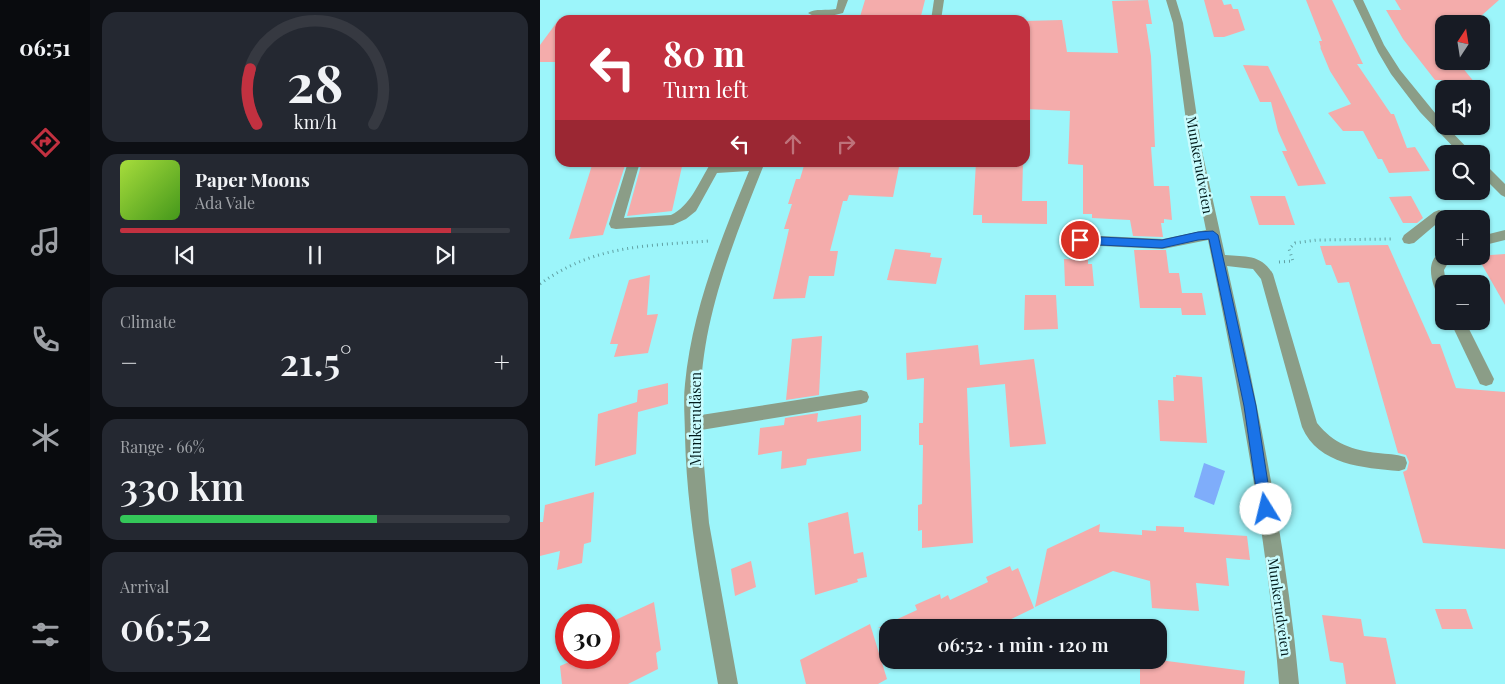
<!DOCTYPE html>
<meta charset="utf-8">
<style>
body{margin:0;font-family:"Playfair Display",serif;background:#242831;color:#f1f3f6;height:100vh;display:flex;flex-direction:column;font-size:19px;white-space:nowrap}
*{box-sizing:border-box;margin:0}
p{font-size:16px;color:#9ea1a6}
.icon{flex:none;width:28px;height:28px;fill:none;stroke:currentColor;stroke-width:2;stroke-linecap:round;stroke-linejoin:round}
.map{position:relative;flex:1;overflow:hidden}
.details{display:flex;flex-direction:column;gap:12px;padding:12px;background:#0d0f14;width:450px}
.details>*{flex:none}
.top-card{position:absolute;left:15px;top:15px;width:475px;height:152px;border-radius:15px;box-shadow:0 1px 4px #0004;background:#c23140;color:#fff;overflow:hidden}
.needle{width:32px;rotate:12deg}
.controls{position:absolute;left:895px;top:15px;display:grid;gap:10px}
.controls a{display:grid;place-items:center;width:55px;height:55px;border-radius:10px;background:#171b24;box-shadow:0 1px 4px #0004;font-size:25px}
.speed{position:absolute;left:15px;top:604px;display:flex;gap:10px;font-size:25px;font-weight:700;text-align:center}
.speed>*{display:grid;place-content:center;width:65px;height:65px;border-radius:50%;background:#171b24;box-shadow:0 1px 4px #0004;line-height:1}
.speed .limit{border:8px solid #d22;background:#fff;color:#111}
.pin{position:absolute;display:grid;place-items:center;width:42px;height:42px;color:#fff;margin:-21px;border:2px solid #fff;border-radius:50%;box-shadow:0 1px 5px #0007}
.me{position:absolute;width:55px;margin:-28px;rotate:351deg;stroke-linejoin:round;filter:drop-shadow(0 0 4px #0008)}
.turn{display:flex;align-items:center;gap:18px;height:105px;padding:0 25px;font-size:22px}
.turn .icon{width:65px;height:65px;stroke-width:2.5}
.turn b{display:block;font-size:35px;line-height:42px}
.lanes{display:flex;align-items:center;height:48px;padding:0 25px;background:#0003;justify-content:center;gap:25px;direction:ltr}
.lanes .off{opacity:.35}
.big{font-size:38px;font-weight:600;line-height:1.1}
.details .card{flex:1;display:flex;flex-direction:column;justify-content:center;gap:8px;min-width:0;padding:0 18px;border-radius:15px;background:#242831}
.details .dial{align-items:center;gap:0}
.dial svg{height:130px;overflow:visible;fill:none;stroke:#363941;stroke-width:7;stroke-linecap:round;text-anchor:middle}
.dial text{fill:#f1f3f6;stroke:none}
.song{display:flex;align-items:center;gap:15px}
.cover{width:60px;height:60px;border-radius:8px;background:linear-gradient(135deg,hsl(80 70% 55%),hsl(100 70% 35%))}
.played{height:5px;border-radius:2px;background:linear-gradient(90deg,#c23140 85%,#363941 85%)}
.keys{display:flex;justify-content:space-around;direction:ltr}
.heat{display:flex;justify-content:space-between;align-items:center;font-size:28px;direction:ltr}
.charge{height:8px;border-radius:4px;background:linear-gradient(90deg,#34c759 66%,#363941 0)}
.trip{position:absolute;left:339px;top:619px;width:288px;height:50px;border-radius:15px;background:#171b24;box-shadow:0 1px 4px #0004;font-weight:600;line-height:50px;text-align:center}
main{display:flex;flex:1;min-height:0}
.dock{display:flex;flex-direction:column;width:90px;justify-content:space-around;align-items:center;background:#090b0e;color:#9ea1a6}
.dock .icon{width:35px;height:35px}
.dock .on{color:#c23140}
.dock b{font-size:22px;color:#f1f3f6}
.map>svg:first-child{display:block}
.water{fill:#7fadfa}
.building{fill:#f4acab}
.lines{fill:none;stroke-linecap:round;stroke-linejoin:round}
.path{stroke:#60a1a4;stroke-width:3;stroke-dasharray:1 4;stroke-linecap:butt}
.minor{fill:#8b9d87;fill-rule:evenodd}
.route{fill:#1a73e8;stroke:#114b97}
.labels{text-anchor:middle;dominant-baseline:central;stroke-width:5;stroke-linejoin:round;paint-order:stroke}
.street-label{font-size:14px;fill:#001a1b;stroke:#c9fcfe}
</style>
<main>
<nav class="dock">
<b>06:51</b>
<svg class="icon on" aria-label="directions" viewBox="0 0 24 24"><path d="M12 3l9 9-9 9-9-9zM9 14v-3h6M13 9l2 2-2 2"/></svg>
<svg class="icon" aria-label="music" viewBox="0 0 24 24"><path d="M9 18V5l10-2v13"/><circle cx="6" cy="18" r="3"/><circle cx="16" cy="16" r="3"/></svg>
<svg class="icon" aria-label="phone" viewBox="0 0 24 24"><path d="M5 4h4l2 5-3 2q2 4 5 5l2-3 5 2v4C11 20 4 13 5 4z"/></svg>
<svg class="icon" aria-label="climate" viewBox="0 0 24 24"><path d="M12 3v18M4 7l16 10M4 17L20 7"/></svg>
<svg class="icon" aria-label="car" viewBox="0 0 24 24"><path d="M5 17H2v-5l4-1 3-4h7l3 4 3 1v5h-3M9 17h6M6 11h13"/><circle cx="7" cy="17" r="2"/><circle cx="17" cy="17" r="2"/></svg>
<svg class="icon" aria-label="filters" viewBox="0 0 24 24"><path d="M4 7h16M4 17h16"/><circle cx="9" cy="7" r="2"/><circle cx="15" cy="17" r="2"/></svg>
</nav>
<section class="details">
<div class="card dial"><svg viewBox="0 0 100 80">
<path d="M14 69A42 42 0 1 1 86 69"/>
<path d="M14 69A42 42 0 0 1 10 35" stroke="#c23140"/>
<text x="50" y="56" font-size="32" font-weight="700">28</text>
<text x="50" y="72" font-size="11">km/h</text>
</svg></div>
<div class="card">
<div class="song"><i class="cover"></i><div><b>Paper Moons</b><p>Ada Vale</p></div></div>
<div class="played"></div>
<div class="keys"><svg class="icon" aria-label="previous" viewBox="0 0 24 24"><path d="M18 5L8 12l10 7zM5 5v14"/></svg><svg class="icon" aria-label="pause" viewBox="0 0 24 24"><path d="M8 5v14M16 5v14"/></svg><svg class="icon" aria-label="next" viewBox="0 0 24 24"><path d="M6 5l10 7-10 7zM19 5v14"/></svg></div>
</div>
<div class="card"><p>Climate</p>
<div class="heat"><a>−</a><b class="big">21.5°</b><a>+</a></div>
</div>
<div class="card"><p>Range · 66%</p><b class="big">330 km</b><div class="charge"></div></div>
<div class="card"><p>Arrival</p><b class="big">06:52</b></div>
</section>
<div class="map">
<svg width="965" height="684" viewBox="0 0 965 684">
<rect width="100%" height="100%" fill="#9cf5fa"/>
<path class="water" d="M664,463l21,8 -11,34 -20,-8z"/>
<g class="building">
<path d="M325,0h60l-5,20h-61z"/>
<path d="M608,0l4,24h-6l5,32 4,91h-4l3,39h15l3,34 -8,-1v4h-3l2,14 -30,-1 -3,-16 -38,-2v-4h-9v-49l-15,-1 2,-53 -45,-2v-88l37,-1 5,32 51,1 -6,-52z"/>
<path d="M664,0h18l2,5 7,-1 2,5h5l7,21 -21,7h-10z"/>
<path d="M766,0h26l31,64h-6l34,50h3l13,34 8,-1 15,24 -41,2 -7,-14h-4l-15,-28h-20l-15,-18 23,-9 -21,-33 -10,-24 1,1 -2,-7h3z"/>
<path d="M855,0h104l-27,24h-28v37h13l23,28h-30l-8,-9h-7l-32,-41 -17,-29h15z"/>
<path d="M20,18v44h-20v-17z"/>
<path d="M703,65l25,1 58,118 -28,2 -16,-35h5l-9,-20 -7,-29h-11z"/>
<path d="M53,162h33l-23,73 -34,4z"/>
<path d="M102,162h41l-11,49 -45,5z"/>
<path d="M265,162h95l-7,35 -44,-2 -2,6h-4l-13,50h8l-4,25h-25l-4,22 -32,1 16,-70h-5l8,-25h-4l8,-25h4z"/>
<path d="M436,162h47l-1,39h25v23l-65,-1v-8h-9z"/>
<path d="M710,196h35l10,29h-36z"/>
<path d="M871,196l12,22 -6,5h-14l-14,-26z"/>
<path d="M848,245l44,99h8l16,44 49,4v157l-82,-6 -20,-71 4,-2 2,-8 -3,-7 -8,-2 -49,-171 -11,1 -7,-18h-5l-6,-19z"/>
<path d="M355,249l36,4 -1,4 12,1 -6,26 -49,-4z"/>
<path d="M594,250h32l3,23h10l3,20h20l4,22h-24l-1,-7h-41z"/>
<path d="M965,254v51l-28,-49z"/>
<path d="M524,259l24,1v4h4l2,22h-29z"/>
<path d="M110,275l-3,40 11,-1 -10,39 -34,4 4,-13h-8l19,-64z"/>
<path d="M485,295h31l2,34 -34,1z"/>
<path d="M282,336l-3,59 -33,5 6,-61z"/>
<path d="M438,345l2,20 54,-6 12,85 -36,3 -5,-63 -38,4 6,155 -51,5v-18l-4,1v-26l4,-1 1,-59h-4v-22h4l1,-45 -17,2 -1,-27z"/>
<path d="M636,375l26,2 5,66 -47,-2 -2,-41 16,1 -1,-24h3z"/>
<path d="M128,383v21l-30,8 -2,42 -41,12 3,-52 39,-12 1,-12z"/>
<path d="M278,413l-1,9 44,-7v36l-54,8 -1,6 -25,4 1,-18 -24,4 2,-27 24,-3 1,-7z"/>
<path d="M54,492l-3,50 -7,2 -2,19 -25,7 3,-19 -20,5v-34h3l2,-17z"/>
<path d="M308,512l6,42 9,-2 4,25 -10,2 1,3 -43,13 -7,-72z"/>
<path d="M560,524l-1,8 43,3v-5l14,1v-5l28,1v5l63,4 3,24 -24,-2 3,28 -33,-3 3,28 -47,-3 -2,-27 -37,-10 -78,36 12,-58z"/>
<path d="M211,561l5,26 -21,9 -4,-27z"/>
<path d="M470,566l2,5 6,-3 16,40 -41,20h-115l39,-18 -2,-5 25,-11 1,5 7,-4 2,5 38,-18 -2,-5z"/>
<path d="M114,602l7,48 -5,3 2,16 -30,15h-66l-2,-18 9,-4v-4h40v-35z"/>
<path d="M895,609h31l7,20h-31z"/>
<path d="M782,615l39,4 3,17 22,2 10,46h-50l-3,-21 -13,-2z"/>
<path d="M330,624l17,55 -9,5h-72l-6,-24z"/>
<path d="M600,660h19l86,11 -1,13h-104z"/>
</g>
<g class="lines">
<g class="path">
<path d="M739,262l14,-1 -4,-12 6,-6 22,-3 75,-1"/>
<path d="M0,284c54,-39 105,-38 169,-43"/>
</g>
<g class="minor">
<path d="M298,0h10l-5,13c-11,3 -25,7 -35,0 7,-5 19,-2 28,-4z"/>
<path d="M394,0h10l-3,20h-10z"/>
<path d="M626,0h10l7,23 19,128 23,104c21,2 36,-1 48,19l44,149c17,21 35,27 61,30 9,1 18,1 27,4l2,6 -2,6 -6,2c-35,-3 -81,-6 -97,-44l-41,-148 -8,-10 -26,-3c31,138 59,277 72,418h-20c-12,-149 -41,-298 -71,-444l-45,9 -83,-4 -5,-1 -2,-4 2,-4 5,-1 83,4 43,-9 -16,-79 -17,-128z"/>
<path d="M813,0h10l21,45 16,25 44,54v2h2l27,28h-13l-40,-42 -29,-38 -13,-22z"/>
<path d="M88,162h12l-16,56 47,-3c19,-9 27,-31 38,-49l56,-4c-32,80 -68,166 -64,253l160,-25 6,2 2,5 -2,5 -6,2 -160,26 8,93 29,161h-20c-14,-82 -31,-164 -33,-247 0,-18 -2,-36 0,-53 7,-74 36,-145 64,-213l-32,2 -21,38 -10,8 -13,6 -57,4 -5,-1 -2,-4z"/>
<path d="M941,163l4,1 20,20v13l-4,-2 -20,-20z"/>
<path d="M899,210l21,6 1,3h-17v2l-3,-1 -27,23 -5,1 -5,-1 -2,-4 2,-4 30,-23z"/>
<path d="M965,230v10l-24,6v-10z"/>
<path d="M904,251v5h8l-8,14 2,14h-2v16l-5,-2c-7,-14 -16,-39 5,-47z"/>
<path d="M910,321h15l29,58 -2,5 -6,2 -6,-2z"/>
</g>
</g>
<path class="route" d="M673,231l5,4 38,171 16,103 -2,5 -4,2 -5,-2 -2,-5 -15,-103 -35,-167 -11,1 -36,8 -82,-4 -5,-4 5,-4 82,4 36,-8z"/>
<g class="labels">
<g class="street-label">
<text transform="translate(660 165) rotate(80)">Munkerudveien</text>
<text transform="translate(155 419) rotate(-90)">Munkerudåsen</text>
<text transform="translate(740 607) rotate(82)">Munkerudveien</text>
</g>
</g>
</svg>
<div class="controls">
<a><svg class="needle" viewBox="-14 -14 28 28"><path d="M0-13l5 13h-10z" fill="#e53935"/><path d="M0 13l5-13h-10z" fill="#9ea1a6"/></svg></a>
<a><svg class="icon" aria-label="sound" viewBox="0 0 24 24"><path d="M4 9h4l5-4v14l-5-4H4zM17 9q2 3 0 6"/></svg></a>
<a><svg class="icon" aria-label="search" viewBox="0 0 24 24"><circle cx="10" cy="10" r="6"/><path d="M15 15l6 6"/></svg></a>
<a>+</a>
<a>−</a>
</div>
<div class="speed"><div class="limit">30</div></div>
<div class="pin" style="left:540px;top:240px;background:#d93025"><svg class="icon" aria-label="arrive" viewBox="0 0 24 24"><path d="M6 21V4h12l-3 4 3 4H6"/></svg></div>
<svg class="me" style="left:726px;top:509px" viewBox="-20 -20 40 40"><circle r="19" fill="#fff"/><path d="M0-13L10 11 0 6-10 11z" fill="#1a73e8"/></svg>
<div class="trip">06:52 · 1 min · 120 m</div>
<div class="top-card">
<div class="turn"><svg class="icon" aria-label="left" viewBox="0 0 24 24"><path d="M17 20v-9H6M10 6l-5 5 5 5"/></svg><div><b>80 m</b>Turn left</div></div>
<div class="lanes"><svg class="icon" aria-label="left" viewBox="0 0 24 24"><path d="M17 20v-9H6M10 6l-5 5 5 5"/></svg><svg class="icon off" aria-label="ahead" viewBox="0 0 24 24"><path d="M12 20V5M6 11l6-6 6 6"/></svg><svg class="icon off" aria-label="right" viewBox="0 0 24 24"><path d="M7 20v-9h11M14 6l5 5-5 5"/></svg></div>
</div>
</div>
</main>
